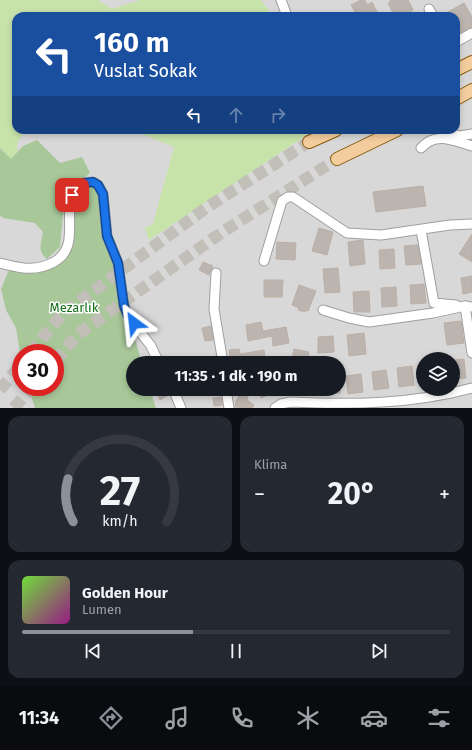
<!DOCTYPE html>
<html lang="tr">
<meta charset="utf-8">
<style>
body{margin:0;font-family:"Fira Sans",sans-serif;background:#242831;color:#f1f3f6;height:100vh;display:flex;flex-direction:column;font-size:15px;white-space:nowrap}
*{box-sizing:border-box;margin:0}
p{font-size:13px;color:#9ea1a6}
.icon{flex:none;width:22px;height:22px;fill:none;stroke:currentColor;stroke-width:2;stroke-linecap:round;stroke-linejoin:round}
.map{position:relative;height:408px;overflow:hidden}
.drawer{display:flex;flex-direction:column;gap:8px;padding:8px;background:#0d0f14;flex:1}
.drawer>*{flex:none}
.guide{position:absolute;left:12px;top:12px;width:448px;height:122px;border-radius:12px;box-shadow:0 2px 6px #0003;background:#1a4fa0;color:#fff;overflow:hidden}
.tools{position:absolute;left:416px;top:352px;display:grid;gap:8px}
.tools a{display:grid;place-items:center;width:44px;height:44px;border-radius:50%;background:#171b24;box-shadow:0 2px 6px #0003;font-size:20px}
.speed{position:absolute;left:12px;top:344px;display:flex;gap:8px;font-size:20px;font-weight:700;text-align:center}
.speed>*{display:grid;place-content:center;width:52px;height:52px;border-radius:50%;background:#171b24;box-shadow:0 2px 6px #0003;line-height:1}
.speed .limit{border:6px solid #d22;background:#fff;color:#111}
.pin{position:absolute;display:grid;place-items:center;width:34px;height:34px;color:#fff;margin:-17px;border-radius:8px;box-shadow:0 2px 6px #0006}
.me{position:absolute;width:44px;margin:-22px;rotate:330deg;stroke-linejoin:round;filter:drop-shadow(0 0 3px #0008)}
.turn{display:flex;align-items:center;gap:14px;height:84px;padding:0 16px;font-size:18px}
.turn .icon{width:52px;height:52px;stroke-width:2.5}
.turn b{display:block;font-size:28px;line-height:34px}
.lanes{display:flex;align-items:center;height:38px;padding:0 16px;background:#0003;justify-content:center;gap:20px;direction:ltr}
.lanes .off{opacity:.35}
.big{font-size:30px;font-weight:700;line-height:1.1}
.drawer .card{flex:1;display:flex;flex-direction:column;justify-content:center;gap:6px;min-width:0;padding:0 14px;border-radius:12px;background:#242831}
.drawer .dial{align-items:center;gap:0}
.dial svg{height:104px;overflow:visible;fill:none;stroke:#363941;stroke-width:7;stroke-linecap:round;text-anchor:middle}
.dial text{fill:#f1f3f6;stroke:none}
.song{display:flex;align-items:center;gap:12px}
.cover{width:48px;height:48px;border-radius:6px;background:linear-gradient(135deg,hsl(100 70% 55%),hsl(310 70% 35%))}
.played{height:4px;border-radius:2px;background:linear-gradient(90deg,#8c9099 40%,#363941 40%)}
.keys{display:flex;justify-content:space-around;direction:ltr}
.heat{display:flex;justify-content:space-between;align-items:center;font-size:22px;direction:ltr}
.drawer .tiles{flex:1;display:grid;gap:8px;grid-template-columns:1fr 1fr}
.card:last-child{grid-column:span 2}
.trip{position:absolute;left:126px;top:356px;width:220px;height:40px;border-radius:20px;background:#171b24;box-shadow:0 2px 6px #0003;font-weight:700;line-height:40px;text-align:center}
.dock{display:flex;height:64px;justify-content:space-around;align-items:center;background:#090b0e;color:#9ea1a6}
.dock .icon{width:28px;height:28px}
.dock .active{color:#8c9099}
.dock b{font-size:18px;color:#f1f3f6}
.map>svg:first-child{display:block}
.residential{fill:#d9d8d8;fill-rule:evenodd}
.grass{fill:#c8e3aa}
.forest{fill:#a8c899}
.building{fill:#bcb4ae;stroke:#bcafa5}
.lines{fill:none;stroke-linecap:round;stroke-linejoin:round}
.major-tunnel{stroke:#c2bfb9;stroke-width:12;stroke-dasharray:12 6;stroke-linecap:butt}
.minor-casing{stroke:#9f9f9f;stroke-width:11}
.major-casing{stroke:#875b0b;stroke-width:14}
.minor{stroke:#fff;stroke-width:9}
.major{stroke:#f4cd9e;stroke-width:12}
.route-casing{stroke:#114b97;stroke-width:10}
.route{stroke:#1a73e8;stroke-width:7}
.labels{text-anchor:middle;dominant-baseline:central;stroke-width:3;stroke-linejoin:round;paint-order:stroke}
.park-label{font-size:13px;fill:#136f18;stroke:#fff}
</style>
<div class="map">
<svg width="472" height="408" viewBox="0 0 472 408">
<rect width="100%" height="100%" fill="#ece8e1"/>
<path class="residential" d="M0,0h472v408h-472zM16,16h440v114h-440zM21,353h34v34h-34zM423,359h30v30h-30zM133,363h206v26h-206z"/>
<g class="grass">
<path d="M0,0h98l14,9 28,-9h121l12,16h-257v114h9l-8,14 1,7 -7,8 -11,-11z"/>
<path d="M132,130h182l-165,110 -4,-12 8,-4 21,-77z"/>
</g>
<g class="forest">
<path d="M37,140l23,23 22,-6 8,16 -25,21 -5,53 -13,12c-10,-7 -6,-16 -4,-27l-8,-9 -32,-5 -3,-3v-67l11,11 12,-13z"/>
<path d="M98,185l30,131 14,47h-9v26h17l6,19h-121l-7,-21h27v-34h-34v6l-5,-31 -10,-18 -5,-21 10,-24 42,-3 17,-32 2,-35z"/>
</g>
<g class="building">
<path d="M361,0h4l2,5 5,-3 5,10 -3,1 1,3h-28l8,-4 -4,-7z"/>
<path d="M390,0h18l5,10 -11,6h-4l-2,-5 -3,2 -5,-10 3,-1z"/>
<path d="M464,3l8,14v10l-16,8v-19h-15z"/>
<path d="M423,186l3,20 -50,6 -3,-20z"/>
<path d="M319,228l14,4 -6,23 -15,-4z"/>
<path d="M472,234v28l-13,-8z"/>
<path d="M363,240l2,24 -15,2 -2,-24z"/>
<path d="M277,242l19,1 -1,17 -19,-1z"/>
<path d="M418,245l3,19 -15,1 -2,-19z"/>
<path d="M394,249l1,19 -15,1 -1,-19z"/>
<path d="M203,262l10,4 -4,9 -10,-5z"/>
<path d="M338,268l2,24 -15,1 -2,-24z"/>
<path d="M472,276v16l-9,2 -2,-16z"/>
<path d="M264,280h19l-1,17h-18z"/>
<path d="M424,284l2,19 -15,1 -1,-19z"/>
<path d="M299,285l17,6 -8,20 -3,-1v2l-7,-2 1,-2 -7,-3z"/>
<path d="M396,287l1,19 -15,1 -1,-19z"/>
<path d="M369,291l1,21h-16l-1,-20z"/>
<path d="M461,321l3,22 -17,2 -3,-22z"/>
<path d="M261,322l2,9 23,-4 3,16 -16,3 -1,-10 -24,5 -2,-16z"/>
<path d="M211,326l2,14 -8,1 -3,-13z"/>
<path d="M364,333l2,21 -17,2 -2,-21z"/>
<path d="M333,336l1,16 -16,1v-16z"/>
<path d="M239,349l1,5 24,-4 2,13h-16v-4l-19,3 -2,-12z"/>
<path d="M294,349l15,3 -2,11h-16z"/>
<path d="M464,359l2,19 -13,1v-19z"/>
<path d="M412,366l2,19 -15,2 -2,-19z"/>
<path d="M386,370l3,18 -15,2 -2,-18z"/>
<path d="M361,374l2,18 -15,2 -2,-18z"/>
<path d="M258,389h45l-1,6 -20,-4v-1l-21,8z"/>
<path d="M320,389h20v4l-20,1z"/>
<path d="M164,390l3,6 -7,4 -3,-7z"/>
<path d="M241,390l8,3 -2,7 7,5 -2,3 -17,-1 1,-7h1z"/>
<path d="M221,397l1,8 -8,1 -1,-8z"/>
</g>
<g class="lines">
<g class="major-tunnel">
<path d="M30,353l32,-39 144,-106 103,-66"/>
<path d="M55,361l23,-27 143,-101 116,-74"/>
<path d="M0,390l21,-26"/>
<path d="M14,408l18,-21"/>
</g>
<defs>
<g id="minor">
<path d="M281,0l6,16"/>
<path d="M429,9l4,7"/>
<path d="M456,42l16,-9"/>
<path d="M439,130l21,6 12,-2"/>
<path d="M421,148c15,-17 33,-7 51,-2"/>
<path d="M421,230l13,73 22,2"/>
<path d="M264,261l18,-60 6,-4h5l54,36 34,2 69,-10 22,-1"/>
<path d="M0,263c8,2 16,4 24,5 11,1 21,-1 30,-6 29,-16 5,-53 23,-72 2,-2 4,-6 7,-7 2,-1 6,-1 9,-1l5,3 5,9 4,42 11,27 6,43 4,10 23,30 8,17"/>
<path d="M216,273l-2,36 9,54"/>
<path d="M465,306l7,47"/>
<path d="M323,310l26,8 20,4 64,-9 32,-7 7,1"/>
<path d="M173,389l8,19"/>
<path d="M226,389l3,19"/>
<path d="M275,408l6,-4 10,-2c62,3 120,2 181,-14"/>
</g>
<g id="major">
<path d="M456,70l16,-8"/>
<path d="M456,99l16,-9"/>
<path d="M309,142l27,-12"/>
<path d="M337,159l60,-29"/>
</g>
</defs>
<use href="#minor" class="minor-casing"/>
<use href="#major" class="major-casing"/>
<use href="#minor" class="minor"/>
<use href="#major" class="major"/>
</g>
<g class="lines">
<defs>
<path id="route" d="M72,195l12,-12 9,-1 5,3 5,9 4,42 11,27 6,43 4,10 6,7"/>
</defs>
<use href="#route" class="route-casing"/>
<use href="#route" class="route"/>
</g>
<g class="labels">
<g class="park-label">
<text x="74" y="307">Mezarlık</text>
</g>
</g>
</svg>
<div class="tools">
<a><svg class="icon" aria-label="layers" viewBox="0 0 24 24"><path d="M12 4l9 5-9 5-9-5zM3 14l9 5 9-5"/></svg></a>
</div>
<div class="speed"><div class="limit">30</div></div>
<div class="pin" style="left:72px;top:195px;background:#d93025"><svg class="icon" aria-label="arrive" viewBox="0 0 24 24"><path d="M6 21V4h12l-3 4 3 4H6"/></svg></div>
<svg class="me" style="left:134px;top:323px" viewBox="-20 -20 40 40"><path d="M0-17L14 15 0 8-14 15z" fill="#1a73e8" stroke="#fff" stroke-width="4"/></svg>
<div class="trip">11:35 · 1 dk · 190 m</div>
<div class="guide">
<div class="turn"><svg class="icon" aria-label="left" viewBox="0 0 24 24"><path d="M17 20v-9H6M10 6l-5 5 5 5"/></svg><div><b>160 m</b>Vuslat Sokak</div></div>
<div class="lanes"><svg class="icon" aria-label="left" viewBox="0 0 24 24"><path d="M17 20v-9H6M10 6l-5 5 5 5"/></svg><svg class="icon off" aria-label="ahead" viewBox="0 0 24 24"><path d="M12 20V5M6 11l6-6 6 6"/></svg><svg class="icon off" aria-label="right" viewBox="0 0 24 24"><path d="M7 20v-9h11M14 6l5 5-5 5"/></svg></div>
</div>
</div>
<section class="drawer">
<div class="tiles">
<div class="card dial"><svg viewBox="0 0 100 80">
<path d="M14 69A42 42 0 1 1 86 69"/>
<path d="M14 69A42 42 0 0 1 10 36" stroke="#8c9099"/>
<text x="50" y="56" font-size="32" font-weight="700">27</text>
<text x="50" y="72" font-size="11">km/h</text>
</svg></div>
<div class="card"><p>Klima</p>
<div class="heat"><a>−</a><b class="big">20°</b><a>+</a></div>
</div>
<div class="card">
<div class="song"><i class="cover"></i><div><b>Golden Hour</b><p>Lumen</p></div></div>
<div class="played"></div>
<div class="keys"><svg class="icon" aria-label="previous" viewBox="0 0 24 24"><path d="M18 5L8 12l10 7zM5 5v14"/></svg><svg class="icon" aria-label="pause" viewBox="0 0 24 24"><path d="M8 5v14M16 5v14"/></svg><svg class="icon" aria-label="next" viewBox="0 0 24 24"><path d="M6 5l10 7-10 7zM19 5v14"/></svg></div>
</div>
</div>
</section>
<nav class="dock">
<b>11:34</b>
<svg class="icon active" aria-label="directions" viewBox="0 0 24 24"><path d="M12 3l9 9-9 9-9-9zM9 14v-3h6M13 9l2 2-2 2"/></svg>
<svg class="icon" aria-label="music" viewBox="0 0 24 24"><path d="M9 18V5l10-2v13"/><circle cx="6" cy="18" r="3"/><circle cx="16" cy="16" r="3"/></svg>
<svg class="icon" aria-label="phone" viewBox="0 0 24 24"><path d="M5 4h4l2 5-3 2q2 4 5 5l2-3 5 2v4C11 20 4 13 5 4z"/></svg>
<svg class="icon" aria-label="climate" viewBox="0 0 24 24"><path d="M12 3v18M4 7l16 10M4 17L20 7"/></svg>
<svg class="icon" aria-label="car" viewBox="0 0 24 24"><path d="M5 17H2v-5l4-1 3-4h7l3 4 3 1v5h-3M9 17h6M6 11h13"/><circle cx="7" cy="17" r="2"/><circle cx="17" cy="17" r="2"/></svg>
<svg class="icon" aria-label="filters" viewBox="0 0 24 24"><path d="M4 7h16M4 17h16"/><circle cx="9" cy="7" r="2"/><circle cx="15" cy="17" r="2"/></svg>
</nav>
